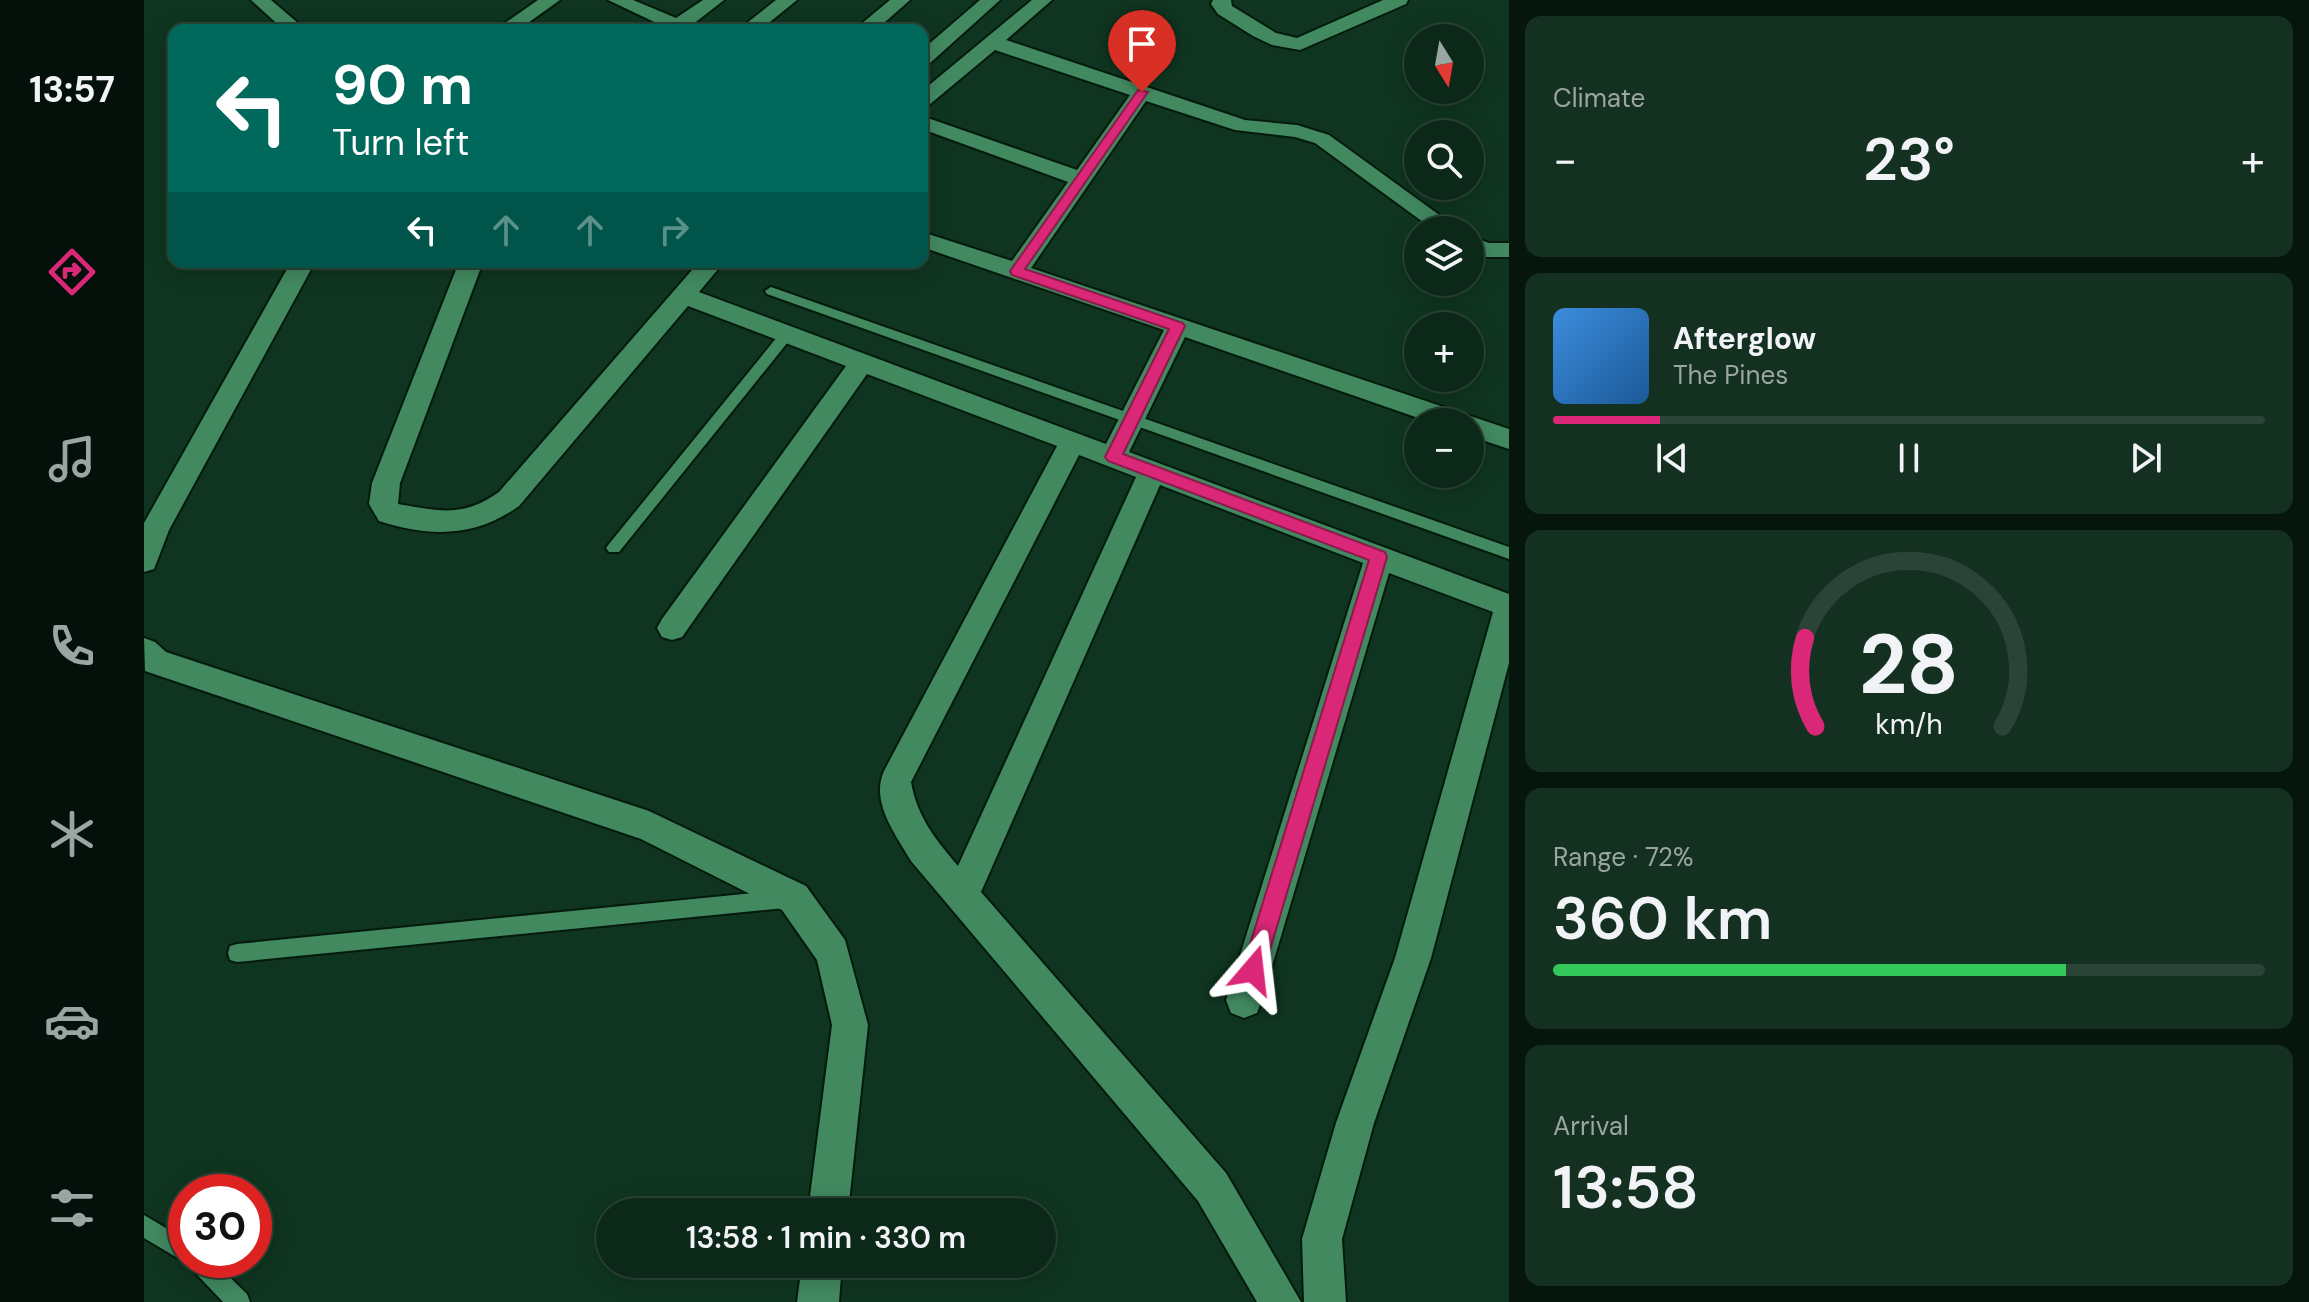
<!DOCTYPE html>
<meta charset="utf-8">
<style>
body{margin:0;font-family:"DM Sans",sans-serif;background:#143021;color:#f1f3f6;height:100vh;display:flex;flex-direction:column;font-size:30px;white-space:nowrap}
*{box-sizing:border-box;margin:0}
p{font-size:26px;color:#9aa6a2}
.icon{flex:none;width:44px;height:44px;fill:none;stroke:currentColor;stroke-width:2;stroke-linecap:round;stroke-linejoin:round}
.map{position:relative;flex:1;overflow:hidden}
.side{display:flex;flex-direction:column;gap:16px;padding:16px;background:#06160d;width:800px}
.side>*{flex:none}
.hud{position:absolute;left:24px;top:24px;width:760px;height:244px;border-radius:16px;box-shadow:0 4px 20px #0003,0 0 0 2px #2b4437;background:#00695c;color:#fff;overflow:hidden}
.needle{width:52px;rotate:169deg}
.tools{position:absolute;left:1260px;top:24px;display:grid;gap:16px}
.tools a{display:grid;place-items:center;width:80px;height:80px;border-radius:50%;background:#0b2818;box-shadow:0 4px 20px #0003,0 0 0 2px #2b4437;font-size:40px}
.speed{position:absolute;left:24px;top:1174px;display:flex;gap:16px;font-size:40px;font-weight:700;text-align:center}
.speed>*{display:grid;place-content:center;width:104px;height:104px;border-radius:50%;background:#0b2818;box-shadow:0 4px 20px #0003,0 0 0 2px #2b4437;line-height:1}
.speed .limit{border:12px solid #d22;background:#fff;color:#111}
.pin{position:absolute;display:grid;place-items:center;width:68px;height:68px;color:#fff;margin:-82px -34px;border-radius:50% 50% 50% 0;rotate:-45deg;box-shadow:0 0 8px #0007}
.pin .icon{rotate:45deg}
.me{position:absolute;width:88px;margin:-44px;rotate:17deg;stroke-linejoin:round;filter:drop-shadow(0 0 6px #0008)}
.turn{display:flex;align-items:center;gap:28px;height:168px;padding:0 32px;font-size:36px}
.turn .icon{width:104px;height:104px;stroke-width:2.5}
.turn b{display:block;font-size:56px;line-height:68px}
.lanes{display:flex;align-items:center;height:76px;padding:0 32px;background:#0003;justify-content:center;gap:40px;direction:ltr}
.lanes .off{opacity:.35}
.big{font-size:60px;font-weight:600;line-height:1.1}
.side .tile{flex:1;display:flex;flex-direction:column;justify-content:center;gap:12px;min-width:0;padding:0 28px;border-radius:16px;background:#143021}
.side .dial{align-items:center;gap:0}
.dial svg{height:208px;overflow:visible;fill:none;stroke:#2b4437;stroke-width:7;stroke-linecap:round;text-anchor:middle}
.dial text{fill:#f1f3f6;stroke:none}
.song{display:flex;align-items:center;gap:24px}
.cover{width:96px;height:96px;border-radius:12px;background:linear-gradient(135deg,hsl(210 70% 55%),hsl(210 70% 35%))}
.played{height:8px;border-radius:4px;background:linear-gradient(90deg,#db2777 15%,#2b4437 15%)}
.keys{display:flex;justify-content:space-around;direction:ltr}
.heat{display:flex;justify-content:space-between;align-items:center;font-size:44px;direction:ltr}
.charge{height:12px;border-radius:6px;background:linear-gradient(90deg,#34c759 72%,#2b4437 0)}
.trip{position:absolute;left:452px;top:1198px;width:460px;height:80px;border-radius:40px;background:#0b2818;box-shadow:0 4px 20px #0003,0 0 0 2px #2b4437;font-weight:600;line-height:80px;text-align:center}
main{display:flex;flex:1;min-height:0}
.tab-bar{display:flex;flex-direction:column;width:144px;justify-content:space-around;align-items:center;background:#04100a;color:#9aa6a2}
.tab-bar .icon{width:56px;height:56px}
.tab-bar .current{color:#db2777}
.tab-bar b{font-size:36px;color:#f1f3f6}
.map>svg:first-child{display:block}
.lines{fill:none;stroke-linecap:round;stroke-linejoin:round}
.lane-casing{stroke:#041a0d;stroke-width:4}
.street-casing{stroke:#041a0d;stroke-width:4}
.lane{fill:#428960;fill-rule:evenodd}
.street{fill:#428960;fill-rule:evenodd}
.route{fill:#db2777;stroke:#8e194d;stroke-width:2}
</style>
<main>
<nav class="tab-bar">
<b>13:57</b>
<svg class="icon current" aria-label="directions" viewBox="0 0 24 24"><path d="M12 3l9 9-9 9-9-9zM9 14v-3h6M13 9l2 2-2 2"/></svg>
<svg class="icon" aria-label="music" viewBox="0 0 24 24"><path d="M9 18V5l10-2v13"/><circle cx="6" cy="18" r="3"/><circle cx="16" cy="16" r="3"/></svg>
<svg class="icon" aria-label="phone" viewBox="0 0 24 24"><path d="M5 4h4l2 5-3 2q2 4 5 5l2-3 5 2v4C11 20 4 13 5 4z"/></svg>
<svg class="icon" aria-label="climate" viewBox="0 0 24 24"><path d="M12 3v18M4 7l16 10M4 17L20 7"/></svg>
<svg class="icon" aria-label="car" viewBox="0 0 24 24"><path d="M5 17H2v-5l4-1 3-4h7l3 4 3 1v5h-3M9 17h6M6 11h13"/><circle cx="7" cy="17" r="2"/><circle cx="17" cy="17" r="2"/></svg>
<svg class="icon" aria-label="filters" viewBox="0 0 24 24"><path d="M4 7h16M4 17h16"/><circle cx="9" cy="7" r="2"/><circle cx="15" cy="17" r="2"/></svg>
</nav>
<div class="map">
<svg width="1365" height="1302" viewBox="0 0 1365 1302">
<rect width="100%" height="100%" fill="#0f3520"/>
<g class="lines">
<defs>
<g id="lane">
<path d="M627,287l738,260v12l-742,-265 -2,-3z"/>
<path d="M643,329l5,2v6l-173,215h-10l-3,-4 3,-4 173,-213z"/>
<path d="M641,890l6,3 3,6 -3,6 -6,3 -548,54 -7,-2 -2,-7 2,-7 7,-2z"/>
<path d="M0,1215l42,25v20h26l35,34 3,8h-27l-37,-39 -42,-25z"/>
</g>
<g id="street">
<path d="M107,0h20l35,30h-22z"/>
<path d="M394,0h22l-42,30h-23z"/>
<path d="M464,0h25l43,18 27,-18h21l-32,25 6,5h-36l3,-3z"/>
<path d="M632,0h21l-37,30h-22z"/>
<path d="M746,0h20l-34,30h-22z"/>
<path d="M836,0h20l-71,64 -7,2v-16z"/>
<path d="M888,0h20l-46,40 239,80 52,5 32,10 131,95h-26l-119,-87 -20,-6 -60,-7 -89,-29 -115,167 478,161v20l-39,-13v-14h-40l-245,-85 -56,115 380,142v69l-78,295 -57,165 -32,116 4,63h-42l-2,-63 34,-116 59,-165 98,-346 -104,-39 -127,427 -5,13 -13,5 -13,-5 -5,-13 137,-437 -203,-78 -179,407 245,281 75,129h-44l-59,-101 -287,-340c-15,-26 -41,-59 -27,-90l173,-325 -190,-72 -185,263 -10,3 -10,-3 -5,-9 5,-9 184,-253 -158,-60 -169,200c-44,32 -90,31 -140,15l-10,-17 3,-21 87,-221h24l-83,221 -2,21c42,7 64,14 101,-12l200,-230h25l-25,30 407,152 58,-114 -242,-83v-15l90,29 56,-79 -146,-53v-13l155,54 53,-75 -135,-45 -66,55 -7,2v-16zM935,455l57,22 -178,389c-22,-26 -41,-49 -47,-84z"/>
<path d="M1069,0h18l1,6 44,27 21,5 86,-38h25l-2,4 -106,46 -28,-5 -19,-9 -35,-22 -7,-10z"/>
<path d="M1326,236l19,7h20v14h-23l-16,-5z"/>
<path d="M147,262h24l-146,268 -15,39 -10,3v-49z"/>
<path d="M0,638l11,4 11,10 483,159 157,75 39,54 23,85 -20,187h-40l24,-187 -15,-65 -35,-50 -141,-71 -496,-168z"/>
<path d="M658,1264h40l-3,38h-42z"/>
</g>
</defs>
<use href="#lane" class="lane-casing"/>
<use href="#street" class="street-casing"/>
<use href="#lane" class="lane"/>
<use href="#street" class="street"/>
</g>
<path class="route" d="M994,90l10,2 -123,177 158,54 2,3 -62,128 262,98 2,5 -123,413 -4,8 -7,3 -8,-3 -3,-8 127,-410 -261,-99 -3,-4 64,-128 -157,-54 -2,-4z"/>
</svg>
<div class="tools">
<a><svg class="needle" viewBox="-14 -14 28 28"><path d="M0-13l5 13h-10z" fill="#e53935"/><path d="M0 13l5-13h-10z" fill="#9aa6a2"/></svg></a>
<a><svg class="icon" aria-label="search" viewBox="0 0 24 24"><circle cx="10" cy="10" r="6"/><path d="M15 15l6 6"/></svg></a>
<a><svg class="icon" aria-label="layers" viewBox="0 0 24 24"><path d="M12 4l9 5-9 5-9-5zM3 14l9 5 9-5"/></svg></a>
<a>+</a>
<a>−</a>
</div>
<div class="speed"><div class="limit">30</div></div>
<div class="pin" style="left:998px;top:92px;background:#d93025"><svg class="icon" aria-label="arrive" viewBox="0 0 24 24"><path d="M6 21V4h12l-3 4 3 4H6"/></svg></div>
<svg class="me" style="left:1109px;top:970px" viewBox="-20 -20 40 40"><path d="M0-17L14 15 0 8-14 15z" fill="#db2777" stroke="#fff" stroke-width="4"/></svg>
<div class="trip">13:58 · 1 min · 330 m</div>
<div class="hud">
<div class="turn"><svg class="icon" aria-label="left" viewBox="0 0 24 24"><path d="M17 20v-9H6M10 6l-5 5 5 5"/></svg><div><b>90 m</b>Turn left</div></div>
<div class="lanes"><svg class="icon" aria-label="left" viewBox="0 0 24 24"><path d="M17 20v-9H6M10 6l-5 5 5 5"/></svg><svg class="icon off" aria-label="ahead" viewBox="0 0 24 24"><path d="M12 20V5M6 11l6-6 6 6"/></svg><svg class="icon off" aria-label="ahead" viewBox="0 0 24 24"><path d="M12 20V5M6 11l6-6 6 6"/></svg><svg class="icon off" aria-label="right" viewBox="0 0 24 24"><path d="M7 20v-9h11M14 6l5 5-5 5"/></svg></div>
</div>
</div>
<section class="side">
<div class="tile"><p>Climate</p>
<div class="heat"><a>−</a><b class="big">23°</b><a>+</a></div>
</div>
<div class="tile">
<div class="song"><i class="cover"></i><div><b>Afterglow</b><p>The Pines</p></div></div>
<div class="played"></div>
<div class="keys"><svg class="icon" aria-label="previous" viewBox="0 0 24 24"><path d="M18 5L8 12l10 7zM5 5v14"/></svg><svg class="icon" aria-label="pause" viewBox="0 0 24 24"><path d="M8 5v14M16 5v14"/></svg><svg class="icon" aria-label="next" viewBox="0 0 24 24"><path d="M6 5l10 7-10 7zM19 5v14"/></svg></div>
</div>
<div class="tile dial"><svg viewBox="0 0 100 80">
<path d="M14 69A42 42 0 1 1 86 69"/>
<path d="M14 69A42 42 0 0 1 10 35" stroke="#db2777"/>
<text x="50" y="56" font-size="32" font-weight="700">28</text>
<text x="50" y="72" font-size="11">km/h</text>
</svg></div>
<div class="tile"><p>Range · 72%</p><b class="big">360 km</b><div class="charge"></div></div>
<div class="tile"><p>Arrival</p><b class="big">13:58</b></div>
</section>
</main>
